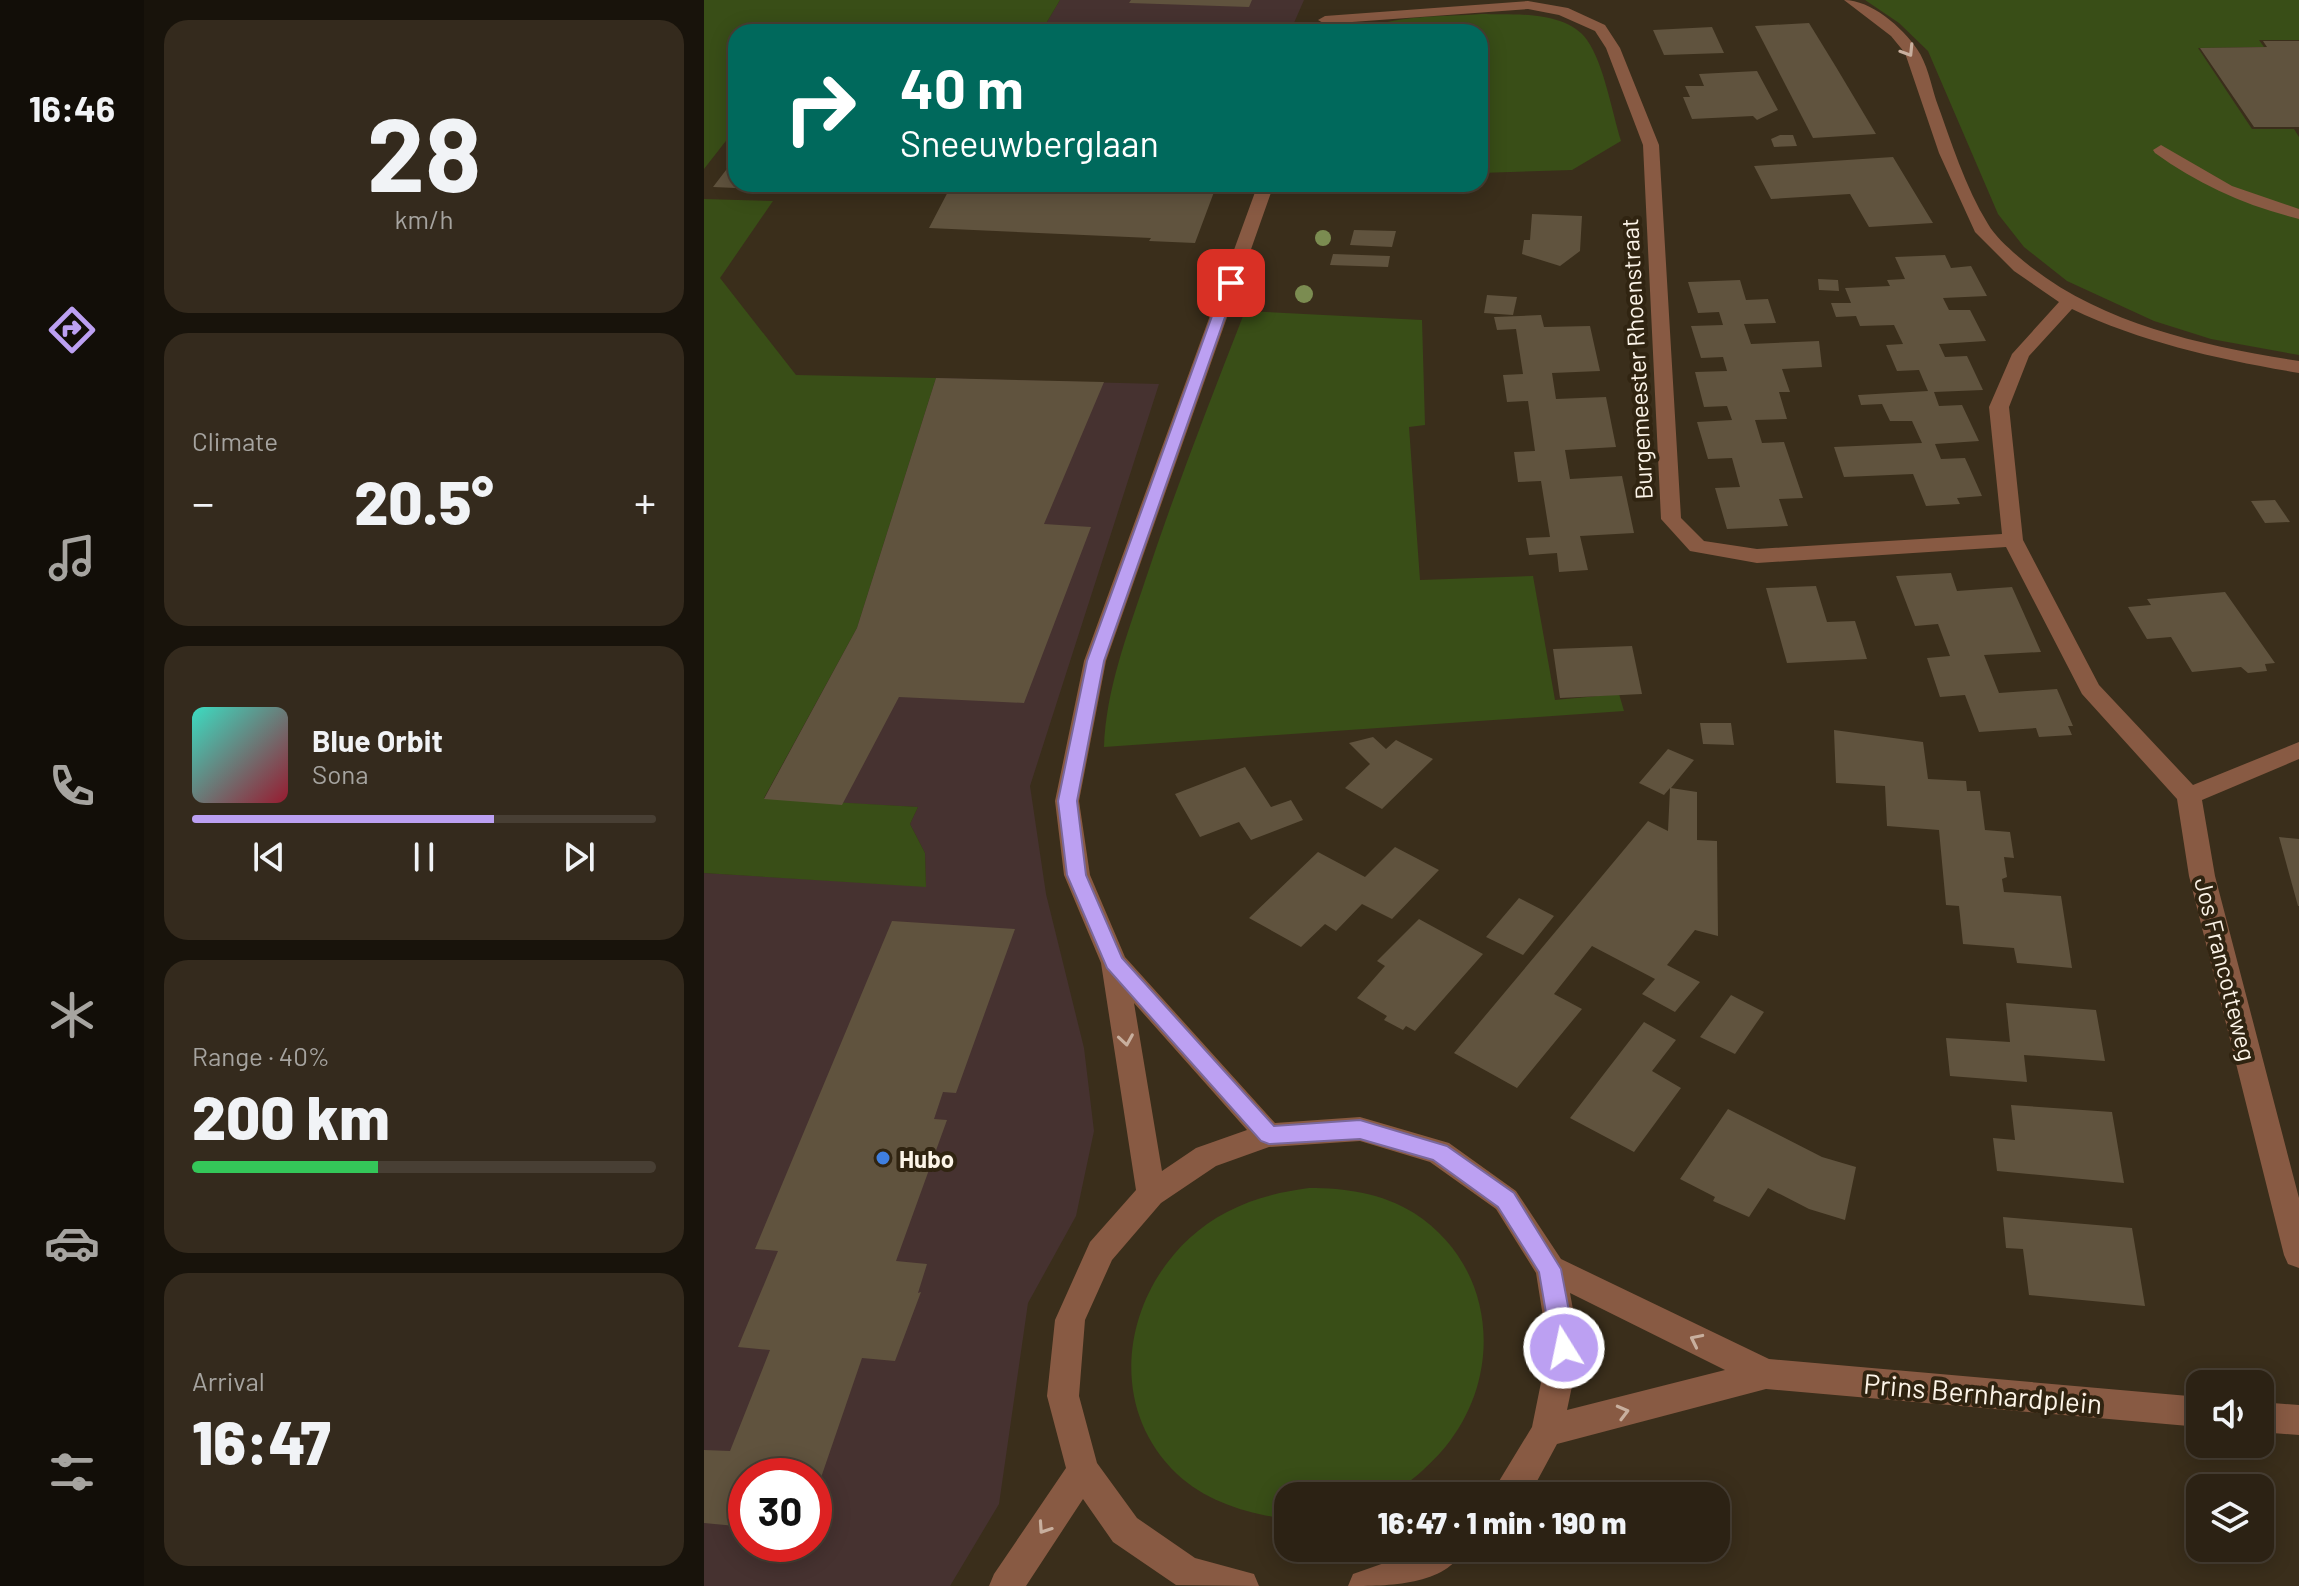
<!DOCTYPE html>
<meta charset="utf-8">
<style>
body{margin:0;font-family:Barlow,sans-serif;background:#342a1d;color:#f1f3f6;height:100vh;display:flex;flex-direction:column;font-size:30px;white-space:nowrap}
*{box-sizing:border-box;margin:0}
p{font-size:26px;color:#a6a4a0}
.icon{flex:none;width:44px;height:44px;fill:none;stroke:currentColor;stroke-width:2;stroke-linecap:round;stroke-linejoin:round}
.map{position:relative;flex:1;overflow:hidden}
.details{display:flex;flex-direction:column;gap:20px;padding:20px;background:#18130b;width:560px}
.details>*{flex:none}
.guide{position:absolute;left:24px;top:24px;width:760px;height:168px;border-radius:24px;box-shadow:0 4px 20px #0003,0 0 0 2px #483f34;background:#00695c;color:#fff;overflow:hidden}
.controls{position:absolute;left:1482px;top:1370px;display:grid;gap:16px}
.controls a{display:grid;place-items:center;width:88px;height:88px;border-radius:16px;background:#2c2214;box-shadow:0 4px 20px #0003,0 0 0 2px #483f34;font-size:40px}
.speed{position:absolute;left:24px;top:1458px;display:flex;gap:16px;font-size:40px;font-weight:700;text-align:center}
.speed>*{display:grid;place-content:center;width:104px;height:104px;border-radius:50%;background:#2c2214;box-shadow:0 4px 20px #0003,0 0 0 2px #483f34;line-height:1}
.speed .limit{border:12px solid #d22;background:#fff;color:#111}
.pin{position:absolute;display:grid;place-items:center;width:68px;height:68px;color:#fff;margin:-34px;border-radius:16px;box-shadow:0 4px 12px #0006}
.me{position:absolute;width:88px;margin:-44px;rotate:350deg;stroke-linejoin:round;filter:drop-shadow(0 0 6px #0008)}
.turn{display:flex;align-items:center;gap:28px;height:168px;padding:0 40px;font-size:36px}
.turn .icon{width:104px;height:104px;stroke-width:2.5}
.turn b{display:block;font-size:56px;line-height:68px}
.big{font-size:60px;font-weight:800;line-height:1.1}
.details .tile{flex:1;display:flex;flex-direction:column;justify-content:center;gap:12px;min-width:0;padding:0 28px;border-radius:24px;background:#342a1d}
.details .dial{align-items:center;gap:0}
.dial b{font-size:104px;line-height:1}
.song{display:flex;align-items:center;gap:24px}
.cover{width:96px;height:96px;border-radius:12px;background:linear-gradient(135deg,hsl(170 70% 55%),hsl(350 70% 35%))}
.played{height:8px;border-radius:4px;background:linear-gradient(90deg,#bca0f2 65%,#483f34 65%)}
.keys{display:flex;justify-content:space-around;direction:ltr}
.heat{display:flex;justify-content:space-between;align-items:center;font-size:44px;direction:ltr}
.charge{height:12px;border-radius:6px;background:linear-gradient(90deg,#34c759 40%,#483f34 0)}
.trip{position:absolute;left:570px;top:1482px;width:456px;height:80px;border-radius:24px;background:#2c2214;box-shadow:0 4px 20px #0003,0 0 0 2px #483f34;font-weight:800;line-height:80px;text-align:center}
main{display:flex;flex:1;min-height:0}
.menu{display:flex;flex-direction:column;width:144px;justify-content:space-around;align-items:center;background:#120e08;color:#a6a4a0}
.menu .icon{width:56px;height:56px}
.menu .current{color:#bca0f2}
.menu b{font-size:36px;color:#f1f3f6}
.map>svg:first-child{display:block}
.commercial{fill:#463230;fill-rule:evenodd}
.green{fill:#394e17}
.building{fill:#60533e}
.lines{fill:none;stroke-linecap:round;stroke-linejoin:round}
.minor{fill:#885a43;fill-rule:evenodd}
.tree{fill:#7b8c51}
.oneway{stroke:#c8af9e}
.route{fill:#bca0f2;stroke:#7a689d;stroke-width:2}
.shop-dot{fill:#3f7fe0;stroke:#302411;stroke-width:3}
.labels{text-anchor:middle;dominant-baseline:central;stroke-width:8;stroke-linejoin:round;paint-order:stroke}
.street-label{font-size:24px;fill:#fcf4e8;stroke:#302411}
.poi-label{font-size:24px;font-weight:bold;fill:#fcf4e8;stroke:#302411;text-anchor:start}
.near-street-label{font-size:28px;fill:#fcf4e8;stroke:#302411}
</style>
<main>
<nav class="menu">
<b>16:46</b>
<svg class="icon current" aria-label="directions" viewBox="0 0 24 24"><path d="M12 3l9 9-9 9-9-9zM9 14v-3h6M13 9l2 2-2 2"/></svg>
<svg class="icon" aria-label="music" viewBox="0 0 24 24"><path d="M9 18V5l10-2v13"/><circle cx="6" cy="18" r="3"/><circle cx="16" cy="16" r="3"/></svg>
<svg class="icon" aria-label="phone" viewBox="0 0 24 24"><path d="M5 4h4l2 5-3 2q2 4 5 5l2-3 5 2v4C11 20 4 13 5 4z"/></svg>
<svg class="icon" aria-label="climate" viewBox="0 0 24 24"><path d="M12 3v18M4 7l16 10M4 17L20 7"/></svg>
<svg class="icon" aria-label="car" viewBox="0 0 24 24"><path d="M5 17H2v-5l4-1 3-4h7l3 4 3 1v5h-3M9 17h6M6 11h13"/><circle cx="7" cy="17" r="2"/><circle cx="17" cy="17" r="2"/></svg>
<svg class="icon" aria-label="filters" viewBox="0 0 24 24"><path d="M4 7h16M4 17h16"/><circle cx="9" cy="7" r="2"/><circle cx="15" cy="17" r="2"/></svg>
</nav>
<section class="details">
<div class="tile dial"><b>28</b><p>km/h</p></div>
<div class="tile"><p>Climate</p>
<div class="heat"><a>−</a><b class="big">20.5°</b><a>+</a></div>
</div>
<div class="tile">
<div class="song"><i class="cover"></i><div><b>Blue Orbit</b><p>Sona</p></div></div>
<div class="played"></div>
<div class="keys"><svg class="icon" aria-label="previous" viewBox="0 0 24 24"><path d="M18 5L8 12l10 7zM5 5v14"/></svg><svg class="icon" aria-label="pause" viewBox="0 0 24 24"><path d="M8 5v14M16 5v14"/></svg><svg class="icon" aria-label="next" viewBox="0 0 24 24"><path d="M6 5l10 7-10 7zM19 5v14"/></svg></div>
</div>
<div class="tile"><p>Range · 40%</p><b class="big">200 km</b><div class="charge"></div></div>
<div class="tile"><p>Arrival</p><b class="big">16:47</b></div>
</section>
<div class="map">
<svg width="1595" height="1586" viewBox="0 0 1595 1586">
<rect width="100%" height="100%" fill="#3a2e1b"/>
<g class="commercial">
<path d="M356,0h244l-14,32h-249z"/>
<path d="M232,378l223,6 -129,402 16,108 38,154 10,83 -18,85 -48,87 -29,201 -49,82h-246v-713l222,13 -1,-33 -15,-29 8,-17 -154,-8 93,-171zM42,1476h68v68h-68z"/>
</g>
<g class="green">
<path d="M0,0h356l-19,32h-305v96l-32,41z"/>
<path d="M1161,0h434v40h-40l5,7 -66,1 54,81h42l5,8v218l-88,-16 -57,-18 -87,-40 -43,-34 -26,-33 -70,-163 -29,-28z"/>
<path d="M777,14c31,1 85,-4 106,26 17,24 25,72 34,101l-49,29 -92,3v-141h-118c27,-18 86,-15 119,-18z"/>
<path d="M0,199l69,2 -53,77 76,97 140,3 -79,250 -93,170 154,9 -8,17 15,29 1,34 -222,-14z"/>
<path d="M541,311l177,9 3,105 -16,2 11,153 113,-4 22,124 64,-6 5,17 -520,36c2,-57 23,-112 41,-166 30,-91 65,-180 100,-270z"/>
<path d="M605,1188c36,0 73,5 105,25 81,52 91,160 32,233 -12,15 -42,44 -61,50 -15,5 -77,0 -97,0v23c-40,-5 -81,-17 -111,-45 -83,-79 -45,-213 50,-262 26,-14 53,-20 82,-24z"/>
</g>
<g class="building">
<path d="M427,0h121l-3,7 -120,-4z"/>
<path d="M1105,23l27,44 40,67 -63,4 -58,-112z"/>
<path d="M1008,27l12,26 -60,2 -11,-25z"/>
<path d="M1559,41h36v86h-45l-54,-79 67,-1z"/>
<path d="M1053,71l21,39 -21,10 -4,-4 -61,3 -9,-22h7l-5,-11h19l-5,-12z"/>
<path d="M1076,135h13l4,11 -23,1 -3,-8z"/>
<path d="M32,157v27h126l-6,9 -143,-6z"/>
<path d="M1189,157l40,66 -64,4 -19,-33 -79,5 -17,-33z"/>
<path d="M248,184h265l-22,59 -46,-2 2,-3 -222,-10z"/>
<path d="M828,214l50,2 -2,35 -20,15 -38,-12 2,-14h6z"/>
<path d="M650,230l42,1 -4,16 -42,-2z"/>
<path d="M629,254l57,2 -2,11 -58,-2z"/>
<path d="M1241,255l6,13 20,-2 16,30 -44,2 6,12h21l16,31 -47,3 6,13 22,-1 16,34 -49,2 5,14 23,-1 17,36 -44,3 6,15 24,-1 17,38 -25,2 3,6 -34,2 -13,-32 -69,3 -10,-30 88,-4 -10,-22h-22l-8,-17 -21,1 -3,-10 70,-4 -9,-21 -22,1 -11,-26 17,-1 -9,-19 -34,1 -4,-10 -20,1 -5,-14h20l-6,-15 45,-2 -3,-6 18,-1 -10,-22z"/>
<path d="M1114,279l20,1 1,11 -20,-1z"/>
<path d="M1036,280l6,20 22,-1 8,24 -32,1 7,20 68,-3 3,26 -40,2 8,23h-11l8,27 -32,1 7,23 22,-1 19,56 -24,1 9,27 -61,3 -12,-41 25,-1 -8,-29 -24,1 -11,-37 35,-2 -5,-14 -23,1 -9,-35 32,-1 -4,-14 -22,1 -10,-32 32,-1 -4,-13 -21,1 -10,-31z"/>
<path d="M783,295l30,2 -4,18 -29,-2z"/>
<path d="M837,315l3,12 46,-1 10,45 -48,2 4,26 50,-2 10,50 -51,3 5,29 52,-3 12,57 -54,3 8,34 -29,2 -2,-19 -28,2 -3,-17 24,-1 -9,-56 -23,1 -4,-30 21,-1 -7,-50 -21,1 -4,-27 20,-1 -7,-45 -19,1 -3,-13z"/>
<path d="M232,378l168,4 -60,142 47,3 -67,176 -125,-6 -57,108 -78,-6 93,-171z"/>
<path d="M1571,500l15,22 -25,1 -14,-22z"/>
<path d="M1247,573l6,18 55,-4 29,65 -57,3 15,38 58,-4 16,37h-5l4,9 -33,2 -3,-9 -57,4 -14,-37 -25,2 -13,-39 23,-2 -12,-32 -23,2 -19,-50z"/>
<path d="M1112,586l11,36 28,-1 12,38 -80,4 -21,-75z"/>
<path d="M1521,592l50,71 -10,1 2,7 -19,2 -7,-6 -49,5 -21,-35 -24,2 -19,-32 23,-2 -4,-6z"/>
<path d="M928,646l10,48 -82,4 -7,-49z"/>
<path d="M996,723h31l3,22 -31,-1z"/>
<path d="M1130,730l89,12 5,37 38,2 1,10h13l5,39 25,2 4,26 -10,-1 3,20 -5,2 2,13 57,4 11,72 -55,-5 -3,-15 -51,-4 -4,-38 -13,-1 -7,-75 -52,-4 -2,-40 -49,-3z"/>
<path d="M669,737l13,12 10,-9 37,19 -51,50 -37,-21 25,-24 -21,-21z"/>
<path d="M964,749l26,11 -23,28 26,4v48l20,1 1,95 -23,-6 -28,35 33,17 -25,30 -33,-18 13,-15 -63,-33 -38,48 28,15 -65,79 -63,-35 194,-232 20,10 2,-43 -6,7 -25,-12z"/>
<path d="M541,767l26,40 20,-7 12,20 -52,20 -12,-18 -39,15 -25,-43z"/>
<path d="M1575,837l20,2v67h-1z"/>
<path d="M691,847l44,23 -47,49 -30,-15 -26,27 -11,-7 -24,23 -52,-29 69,-66 47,25z"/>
<path d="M815,898l35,18 -31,39 -37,-18z"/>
<path d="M715,919l64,35 -68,77 -9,-5 -3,4 -19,-10 3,-4 -30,-18 28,-32 -8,-5z"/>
<path d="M188,921l123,8 -59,164 -13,-1 -9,27 13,1 -51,141 31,3 -9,29 3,-1 -26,69 -33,-3 -48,140v-22h-68v51l-42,-4v-73l26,1 40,-101 -32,-3 40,-96 -23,-2z"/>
<path d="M1027,995l33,17 -29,42 -35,-17z"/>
<path d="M1302,1003l90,7 9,51 -81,-6 3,27 -77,-6 -4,-38 64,4z"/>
<path d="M940,1022l32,18 -24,31 29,17 -47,64 -64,-34z"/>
<path d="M1307,1105l101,7 12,71 -127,-12 -4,-33 22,2z"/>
<path d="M1024,1109l94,48 34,10 -11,53 -36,-11 -41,-21 -19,29 -36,-16 2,-4 -35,-18z"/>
<path d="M1299,1217l129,11 13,78 -116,-11 -6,-46 -17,-1z"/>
</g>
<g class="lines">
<g class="minor">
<path d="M1140,0c27,0 58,27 73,49 10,14 14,35 19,51 15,41 29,87 52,124 8,14 26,29 38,39 76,62 179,83 273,98v12c-77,-13 -156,-30 -227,-64l-43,47 -20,51 14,133 76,145 94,100 106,-43v17l-97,41 13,76 84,322v70l-11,-4 -4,-9 -95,-379 -12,-77 -95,-105 -76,-147 -249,16 -67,-12 -29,-32 -18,-374 -37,-97 -11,-17 -36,-16 -31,-6 -203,15 -7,-4 7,-4 203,-15 40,7 37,17 15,23 39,97 22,373 23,23 53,8 245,-15 -13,-127 23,-53 47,-52 -45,-31 -39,-39 -36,-79 -34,-100 -14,-17z"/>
<path d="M1457,145l71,41 67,23v10c-52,-13 -100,-34 -144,-66l-2,-3z"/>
<path d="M554,184h16l-168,477 -27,140 11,74 35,82 150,166 85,-6 89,26 67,48 45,68 208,100 431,38v30l-434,-38 -209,55 -28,52h-39l42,-69 16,-79 -12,-75 -40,-64 -66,-47 -70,-21 -91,6 -53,19 -55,37 -49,57 -27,60 -6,76 18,67 40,55 58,40 59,16 5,12 -83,-1 -63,-43 -30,-43 -57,87h-37l5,-12 72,-106 -19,-72 8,-76 35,-78 46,-52 -35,-227 -37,-88 -9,-74 29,-140zM430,1003l113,127 -51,18 -34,23zM866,1293l155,77 -158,40 13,-62z"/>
<path d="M1556,1402l39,3v30l-39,-3z"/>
<path d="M714,1548h47c-19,38 -77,38 -117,38l5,-12 54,-19z"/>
</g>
</g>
<g class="tree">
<circle cx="619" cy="238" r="8"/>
<circle cx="600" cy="294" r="9"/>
</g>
<defs><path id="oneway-chevron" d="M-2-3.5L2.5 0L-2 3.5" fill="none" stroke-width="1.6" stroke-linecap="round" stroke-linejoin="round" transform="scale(2)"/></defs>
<g class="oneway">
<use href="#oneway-chevron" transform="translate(1204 51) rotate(58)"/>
<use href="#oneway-chevron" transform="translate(422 1040) rotate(81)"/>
<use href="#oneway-chevron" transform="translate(992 1340) rotate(-154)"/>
<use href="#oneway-chevron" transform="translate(919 1412) rotate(-15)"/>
<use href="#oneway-chevron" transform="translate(340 1528) rotate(124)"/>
</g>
<path class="route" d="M527,279l6,4 -133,378 -27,140 9,74 36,83 152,168 86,-6 87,26 67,47 47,76 15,79 -4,8 -8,3 -9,-3 -3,-8 -13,-76 -41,-65 -65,-47 -73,-21 -91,5 -8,-3 -154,-173 -40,-93 -9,-74 29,-140 137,-378z"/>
<circle class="shop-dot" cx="179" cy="1158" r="8"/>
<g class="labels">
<g class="street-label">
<text transform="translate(932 359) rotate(-93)">Burgemeester Rhoenstraat</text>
<text transform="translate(1522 969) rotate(76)">Jos Francotteweg</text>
</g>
<g class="poi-label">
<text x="195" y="1158">Hubo</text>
</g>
<g class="near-street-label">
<text transform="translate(1279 1393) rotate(5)">Prins Bernhardplein</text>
</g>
</g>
</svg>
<div class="controls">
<a><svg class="icon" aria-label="sound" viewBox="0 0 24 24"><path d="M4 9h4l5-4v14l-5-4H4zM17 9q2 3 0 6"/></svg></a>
<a><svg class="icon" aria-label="layers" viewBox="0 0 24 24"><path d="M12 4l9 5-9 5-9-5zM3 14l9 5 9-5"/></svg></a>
</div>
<div class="speed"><div class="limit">30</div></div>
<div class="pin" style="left:527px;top:283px;background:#d93025"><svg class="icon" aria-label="arrive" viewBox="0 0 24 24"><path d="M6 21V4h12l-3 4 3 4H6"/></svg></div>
<svg class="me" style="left:860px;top:1348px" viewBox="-20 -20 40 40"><circle r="17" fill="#bca0f2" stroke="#fff" stroke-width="3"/><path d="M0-11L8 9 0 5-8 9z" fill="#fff"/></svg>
<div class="trip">16:47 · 1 min · 190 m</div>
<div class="guide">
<div class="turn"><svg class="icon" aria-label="right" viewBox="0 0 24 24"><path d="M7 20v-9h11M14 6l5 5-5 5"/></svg><div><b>40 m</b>Sneeuwberglaan</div></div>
</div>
</div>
</main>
